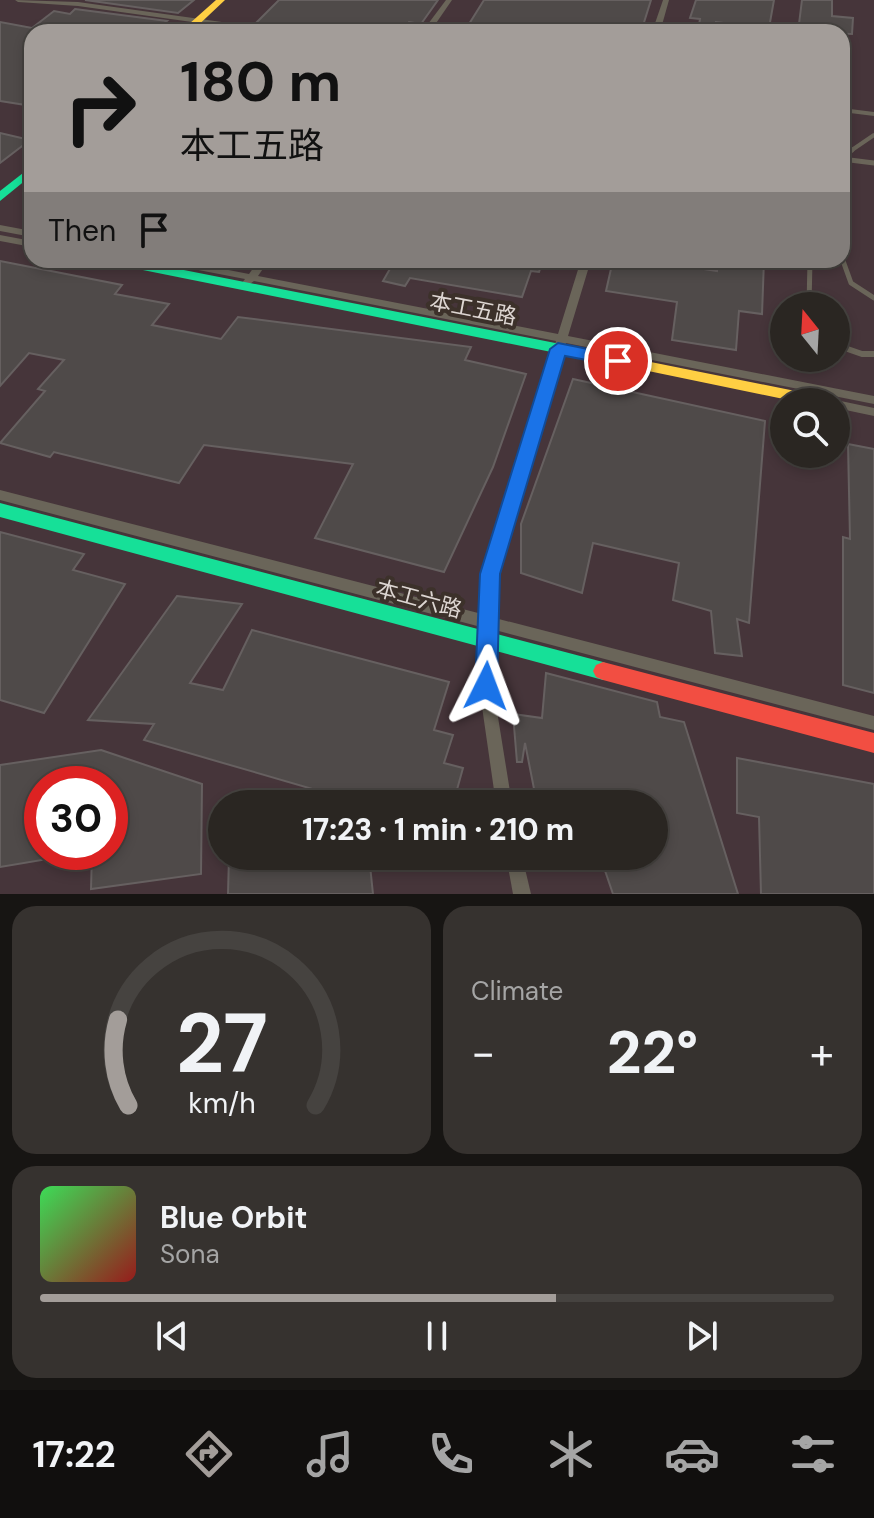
<!DOCTYPE html>
<meta charset="utf-8">
<style>
body{margin:0;font-family:"DM Sans","Noto Sans TC",sans-serif;background:#36322f;color:#f1f3f6;height:100vh;display:flex;flex-direction:column;font-size:30px;white-space:nowrap}
*{box-sizing:border-box;margin:0}
p{font-size:26px;color:#a5a5a5}
.icon{flex:none;width:44px;height:44px;fill:none;stroke:currentColor;stroke-width:2;stroke-linecap:round;stroke-linejoin:round}
.map{position:relative;height:894px;overflow:hidden}
.panel{display:flex;flex-direction:column;gap:12px;padding:12px;background:#171513;flex:1}
.panel>*{flex:none}
.banner{position:absolute;left:24px;top:24px;width:826px;height:244px;border-radius:24px;box-shadow:0 4px 12px #0003,0 0 0 2px #464340;background:#a39d99;color:#111;overflow:hidden}
.needle{width:52px;rotate:342deg}
.buttons{position:absolute;left:770px;top:292px;display:grid;gap:16px}
.buttons a{display:grid;place-items:center;width:80px;height:80px;border-radius:50%;background:#2a2622;box-shadow:0 4px 12px #0003,0 0 0 2px #464340;font-size:40px}
.speed{position:absolute;left:24px;top:766px;display:flex;gap:16px;font-size:40px;font-weight:700;text-align:center}
.speed>*{display:grid;place-content:center;width:104px;height:104px;border-radius:50%;background:#2a2622;box-shadow:0 4px 12px #0003,0 0 0 2px #464340;line-height:1}
.speed .limit{border:12px solid #d22;background:#fff;color:#111}
.pin{position:absolute;display:grid;place-items:center;width:68px;height:68px;color:#fff;margin:-34px;border:4px solid #fff;border-radius:50%;box-shadow:0 2px 8px #0007}
.me{position:absolute;width:88px;margin:-44px;rotate:3deg;stroke-linejoin:round;filter:drop-shadow(0 0 6px #0008)}
.turn{display:flex;align-items:center;gap:28px;height:168px;padding:0 24px;font-size:36px}
.turn .icon{width:104px;height:104px;stroke-width:2.5}
.turn b{display:block;font-size:56px;line-height:68px}
.then{display:flex;align-items:center;height:76px;padding:0 24px;background:#0003;gap:16px;font-size:30px}
.big{font-size:60px;font-weight:800;line-height:1.1}
.panel .card{flex:1;display:flex;flex-direction:column;justify-content:center;gap:12px;min-width:0;padding:0 28px;border-radius:24px;background:#36322f}
.panel .dial{align-items:center;gap:0}
.dial svg{height:208px;overflow:visible;fill:none;stroke:#464340;stroke-width:7;stroke-linecap:round;text-anchor:middle}
.dial text{fill:#f1f3f6;stroke:none}
.song{display:flex;align-items:center;gap:24px}
.cover{width:96px;height:96px;border-radius:12px;background:linear-gradient(135deg,hsl(130 70% 55%),hsl(0 70% 35%))}
.played{height:8px;border-radius:4px;background:linear-gradient(90deg,#a39d99 65%,#464340 65%)}
.keys{display:flex;justify-content:space-around;direction:ltr}
.heat{display:flex;justify-content:space-between;align-items:center;font-size:44px;direction:ltr}
.panel .tiles{flex:1;display:grid;gap:12px;grid-template-columns:1fr 1fr}
.card:last-child{grid-column:span 2}
.trip{position:absolute;left:208px;top:790px;width:460px;height:80px;border-radius:40px;background:#2a2622;box-shadow:0 4px 12px #0003,0 0 0 2px #464340;font-weight:800;line-height:80px;text-align:center}
.menu{display:flex;height:128px;justify-content:space-around;align-items:center;background:#110f0e;color:#a5a5a5}
.menu .icon{width:56px;height:56px}
.menu .active{color:#a39d99}
.menu b{font-size:36px;color:#f1f3f6}
.map>svg:first-child{display:block}
.industrial{fill:#46353a;fill-rule:evenodd}
.building{fill:#4f4a49;stroke:#666060;stroke-width:2}
.lines{fill:none;stroke-linecap:round;stroke-linejoin:round}
.lane-far2{stroke:#6a6559;stroke-width:4}
.lane-far1{stroke:#6a6559;stroke-width:5}
.lane{stroke:#6a6559;stroke-width:6}
.street{fill:#6a6559;fill-rule:evenodd}
.fast{fill:#16e098;fill-rule:evenodd}
.slow{fill:#ffcf43;fill-rule:evenodd}
.jam{fill:#f24e42;fill-rule:evenodd}
.route{fill:#1a73e8;stroke:#114b97;stroke-width:2}
.labels{text-anchor:middle;dominant-baseline:central;stroke-width:8;stroke-linejoin:round;paint-order:stroke}
.street-label{font-size:22px;fill:#ddd6d2;stroke:#3c312a}
</style>
<div class="map">
<svg width="874" height="894" viewBox="0 0 874 894">
<rect width="100%" height="100%" fill="#38322e"/>
<path class="industrial" d="M0,0h874v894h-874zM32,32h810v228h-810zM784,306h52v52h-52zM784,402h52v52h-52zM42,784h68v68h-68zM222,804h432v52h-432z"/>
<g class="building">
<path d="M85,0h109l-16,13z"/>
<path d="M279,0h159l-17,24 -12,-2 -7,10h-95l-52,-8z"/>
<path d="M484,0h167l-10,32h-177z"/>
<path d="M696,0h78l-5,28 -53,-6 -1,10h-17l2,-13 -10,-1z"/>
<path d="M802,0h30v16l21,2 -1,16 -54,-2z"/>
<path d="M75,9l92,12 -14,11 -45,-7 -9,7h-67v74l-32,-5v-79l32,6 22,-17 16,3z"/>
<path d="M0,133l30,7 -30,23z"/>
<path d="M395,260h148l-4,12 -8,-1 -9,26 -112,-19 -5,8 -22,-5z"/>
<path d="M613,260h34l70,11 1,-11h46l-2,54 -23,-3 -3,39 -64,-10 5,-38 -71,-11z"/>
<path d="M0,261l122,24 -7,9 54,10 -17,21 69,14 17,-22 233,30 -6,13 61,14 -33,93 -49,105 -129,-34 38,-74 -149,-19 -25,38 -125,-31 -4,5 -50,-14 45,-52 -7,-2 26,-29 -35,-7 -29,33z"/>
<path d="M573,379l192,42 -16,202 -12,-4 5,37 -27,-3 -4,-42 -38,-11 6,-37 -86,-20 -11,50 -61,-20v-49z"/>
<path d="M848,444l26,5v244l-31,-8v-148l7,2z"/>
<path d="M0,532l84,22 -11,16 52,14 -81,129 -44,-13z"/>
<path d="M177,596l65,8 -52,79 33,7 29,-60 197,52 -15,48 19,5 -9,28 19,5 -10,36h-89l-220,-64 10,-16 -66,-4z"/>
<path d="M546,673l111,29 3,15 24,5 54,172h-125l-13,-38h54v-52h-117l-12,-61 -3,19h-5l-4,-48 29,4z"/>
<path d="M101,750l101,34 -1,90 -110,15 1,-37h18v-68h-68v76l-42,7v-102z"/>
<path d="M737,758l137,26v110h-113l-2,-77 -22,-4z"/>
<path d="M229,856h140l4,38h-145z"/>
</g>
<g class="lines">
<path class="lane-far2" d="M849,152l25,-17"/>
<g class="lane-far1">
<path d="M842,157l10,-7"/>
<path d="M842,159l32,4"/>
<path d="M842,258l9,25 23,15"/>
<path d="M809,306l1,-46"/>
</g>
<path class="lane" d="M836,345l26,9h12"/>
<g class="street">
<path d="M15,0l63,2 201,28 4,2h-19l-186,-26 -60,-4z"/>
<path d="M446,0h6l-22,32h-8z"/>
<path d="M663,0h6l-9,32h-8z"/>
<path d="M842,108l32,4v4l-32,-4z"/>
<path d="M0,225l32,6v6l-32,-6z"/>
<path d="M0,235l32,6v6l-32,-6z"/>
<path d="M157,260h20l72,14 10,-14h10l-11,16 300,58 23,-74h10l-23,76 306,60v8l-308,-61 -69,231 -2,44 379,98v14l-379,-100 -2,56 19,118h-16l-17,-118 2,-59 -481,-127v-10l482,124 1,-40 73,-233 -302,-60 -7,5 -5,-3 3,-4 -83,-16z"/>
<path d="M836,400l38,8v8l-38,-8v-6h-5z"/>
<path d="M506,856h16l9,38h-18z"/>
</g>
<g class="fast">
<path d="M32,166v9l-32,26v-10z"/>
<path d="M106,260h27l448,88 7,5 -7,5 -468,-94z"/>
<path d="M0,503l603,159 7,3 3,6 -3,6 -7,3 -603,-163z"/>
</g>
<g class="slow">
<path d="M216,0h9l-34,32h-11z"/>
<path d="M581,348l244,49 8,5h-35l-222,-46 -2,-3 2,-3z"/>
</g>
<path class="jam" d="M603,662l271,71v20l-271,-73 -7,-3 -3,-6 3,-6z"/>
</g>
<path class="route" d="M558,343l60,12 8,6 -8,5 -53,-10 -65,218 -3,112 -3,7 -8,3 -8,-3 -3,-7 5,-112 70,-225z"/>
<g class="labels">
<g class="street-label">
<text transform="translate(473 309) rotate(11)">本工五路</text>
<text transform="translate(419 599) rotate(15)">本工六路</text>
</g>
</g>
</svg>
<div class="buttons">
<a><svg class="needle" viewBox="-14 -14 28 28"><path d="M0-13l5 13h-10z" fill="#e53935"/><path d="M0 13l5-13h-10z" fill="#a5a5a5"/></svg></a>
<a><svg class="icon" aria-label="search" viewBox="0 0 24 24"><circle cx="10" cy="10" r="6"/><path d="M15 15l6 6"/></svg></a>
</div>
<div class="speed"><div class="limit">30</div></div>
<div class="pin" style="left:618px;top:361px;background:#d93025"><svg class="icon" aria-label="arrive" viewBox="0 0 24 24"><path d="M6 21V4h12l-3 4 3 4H6"/></svg></div>
<svg class="me" style="left:486px;top:686px" viewBox="-20 -20 40 40"><path d="M0-17L14 15 0 8-14 15z" fill="#1a73e8" stroke="#fff" stroke-width="4"/></svg>
<div class="trip">17:23 · 1 min · 210 m</div>
<div class="banner">
<div class="turn"><svg class="icon" aria-label="right" viewBox="0 0 24 24"><path d="M7 20v-9h11M14 6l5 5-5 5"/></svg><div><b>180 m</b>本工五路</div></div>
<div class="then">Then<svg class="icon" aria-label="arrive" viewBox="0 0 24 24"><path d="M6 21V4h12l-3 4 3 4H6"/></svg></div>
</div>
</div>
<section class="panel">
<div class="tiles">
<div class="card dial"><svg viewBox="0 0 100 80">
<path d="M14 69A42 42 0 1 1 86 69"/>
<path d="M14 69A42 42 0 0 1 10 36" stroke="#a39d99"/>
<text x="50" y="56" font-size="32" font-weight="700">27</text>
<text x="50" y="72" font-size="11">km/h</text>
</svg></div>
<div class="card"><p>Climate</p>
<div class="heat"><a>−</a><b class="big">22°</b><a>+</a></div>
</div>
<div class="card">
<div class="song"><i class="cover"></i><div><b>Blue Orbit</b><p>Sona</p></div></div>
<div class="played"></div>
<div class="keys"><svg class="icon" aria-label="previous" viewBox="0 0 24 24"><path d="M18 5L8 12l10 7zM5 5v14"/></svg><svg class="icon" aria-label="pause" viewBox="0 0 24 24"><path d="M8 5v14M16 5v14"/></svg><svg class="icon" aria-label="next" viewBox="0 0 24 24"><path d="M6 5l10 7-10 7zM19 5v14"/></svg></div>
</div>
</div>
</section>
<nav class="menu">
<b>17:22</b>
<svg class="icon active" aria-label="directions" viewBox="0 0 24 24"><path d="M12 3l9 9-9 9-9-9zM9 14v-3h6M13 9l2 2-2 2"/></svg>
<svg class="icon" aria-label="music" viewBox="0 0 24 24"><path d="M9 18V5l10-2v13"/><circle cx="6" cy="18" r="3"/><circle cx="16" cy="16" r="3"/></svg>
<svg class="icon" aria-label="phone" viewBox="0 0 24 24"><path d="M5 4h4l2 5-3 2q2 4 5 5l2-3 5 2v4C11 20 4 13 5 4z"/></svg>
<svg class="icon" aria-label="climate" viewBox="0 0 24 24"><path d="M12 3v18M4 7l16 10M4 17L20 7"/></svg>
<svg class="icon" aria-label="car" viewBox="0 0 24 24"><path d="M5 17H2v-5l4-1 3-4h7l3 4 3 1v5h-3M9 17h6M6 11h13"/><circle cx="7" cy="17" r="2"/><circle cx="17" cy="17" r="2"/></svg>
<svg class="icon" aria-label="filters" viewBox="0 0 24 24"><path d="M4 7h16M4 17h16"/><circle cx="9" cy="7" r="2"/><circle cx="15" cy="17" r="2"/></svg>
</nav>
